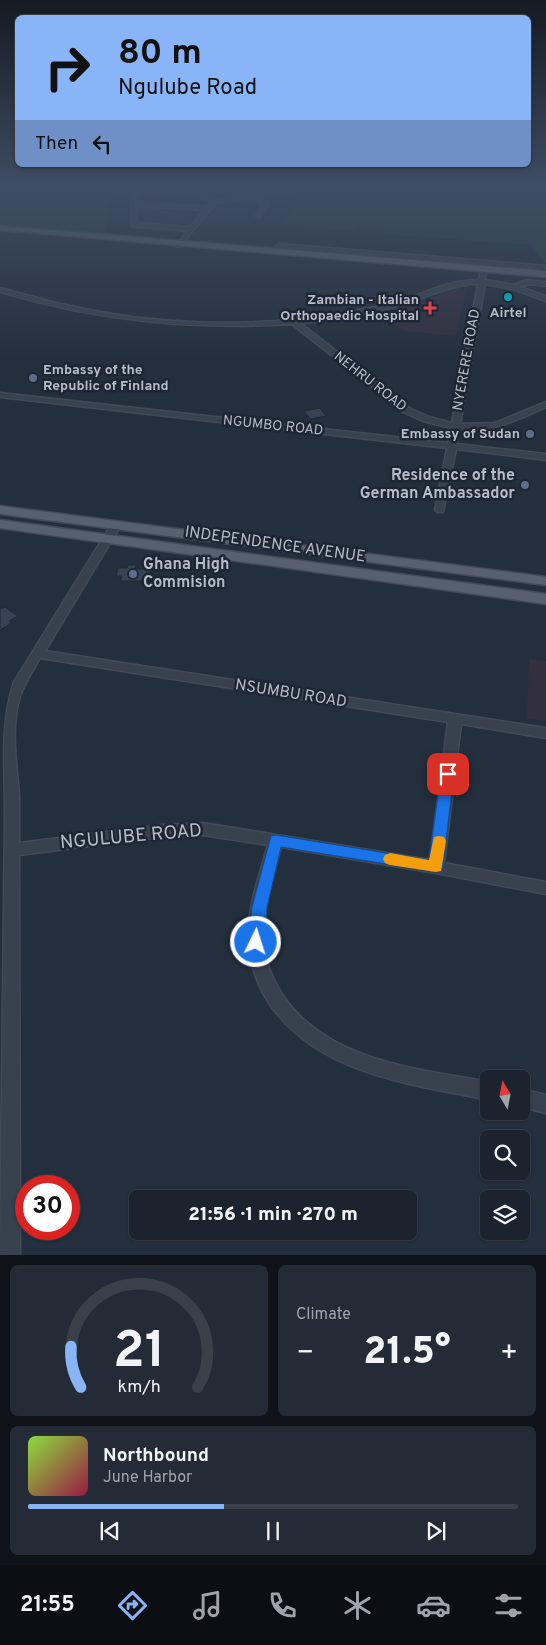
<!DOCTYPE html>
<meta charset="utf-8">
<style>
body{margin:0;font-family:Overpass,sans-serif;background:#242b36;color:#f1f3f6;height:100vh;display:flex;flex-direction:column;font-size:19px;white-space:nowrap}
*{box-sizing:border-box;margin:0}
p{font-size:16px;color:#a0a4aa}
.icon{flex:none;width:28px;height:28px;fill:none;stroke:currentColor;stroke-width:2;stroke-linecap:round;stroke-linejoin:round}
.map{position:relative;height:1255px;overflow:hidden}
.side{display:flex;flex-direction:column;gap:10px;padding:10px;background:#0f1319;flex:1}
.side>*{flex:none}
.top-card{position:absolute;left:15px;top:15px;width:516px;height:152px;border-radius:8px;box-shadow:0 1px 4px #0004,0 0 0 1px #39404a;background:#8ab4f8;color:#111;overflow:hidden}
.needle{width:32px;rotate:350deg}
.controls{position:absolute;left:480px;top:1070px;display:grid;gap:10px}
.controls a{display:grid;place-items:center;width:50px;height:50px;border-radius:8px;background:#1b232e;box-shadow:0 1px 4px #0004,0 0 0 1px #39404a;font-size:25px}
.speed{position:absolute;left:15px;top:1175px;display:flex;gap:10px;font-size:25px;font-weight:700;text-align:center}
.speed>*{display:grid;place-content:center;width:65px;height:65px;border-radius:50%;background:#1b232e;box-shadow:0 1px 4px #0004,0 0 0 1px #39404a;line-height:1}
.speed .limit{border:8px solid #d22;background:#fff;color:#111}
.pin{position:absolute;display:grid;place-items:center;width:42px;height:42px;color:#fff;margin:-21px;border-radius:10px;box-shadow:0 2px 8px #0006}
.me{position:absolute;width:55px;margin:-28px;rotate:4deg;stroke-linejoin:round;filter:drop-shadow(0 0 4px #0008)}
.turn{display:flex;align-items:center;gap:18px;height:105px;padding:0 20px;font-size:22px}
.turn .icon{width:65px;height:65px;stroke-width:2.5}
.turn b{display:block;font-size:35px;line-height:42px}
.then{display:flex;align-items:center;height:48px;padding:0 20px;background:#0003;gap:10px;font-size:19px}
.big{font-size:38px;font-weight:800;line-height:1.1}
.side .tile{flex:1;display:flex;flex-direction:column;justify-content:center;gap:8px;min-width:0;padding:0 18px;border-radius:8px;background:#242b36}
.side .dial{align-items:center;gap:0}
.dial svg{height:130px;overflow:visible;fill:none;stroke:#39404a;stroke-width:7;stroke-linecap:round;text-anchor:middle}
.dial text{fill:#f1f3f6;stroke:none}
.song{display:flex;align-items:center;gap:15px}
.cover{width:60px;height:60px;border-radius:8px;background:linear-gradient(135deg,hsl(90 70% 55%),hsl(340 70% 35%))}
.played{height:5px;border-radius:2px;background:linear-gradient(90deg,#8ab4f8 40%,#39404a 40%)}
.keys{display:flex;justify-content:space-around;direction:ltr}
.heat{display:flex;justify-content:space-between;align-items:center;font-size:28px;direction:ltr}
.side .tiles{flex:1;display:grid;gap:10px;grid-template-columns:1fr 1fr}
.tile:last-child{grid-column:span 2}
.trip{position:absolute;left:129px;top:1190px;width:288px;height:50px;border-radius:8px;background:#1b232e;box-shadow:0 1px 4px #0004,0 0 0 1px #39404a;font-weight:800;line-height:50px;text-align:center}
.dock{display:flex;height:80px;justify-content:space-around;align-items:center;background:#0b0e12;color:#a0a4aa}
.dock .icon{width:35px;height:35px}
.dock .current{color:#8ab4f8}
.dock b{font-size:22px;color:#f1f3f6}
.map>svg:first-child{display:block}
.medical{fill:#32303f}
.green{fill:#263c3f}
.building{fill:#364354;stroke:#1f2835}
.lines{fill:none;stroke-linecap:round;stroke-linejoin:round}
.minor-casing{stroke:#414a57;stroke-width:3}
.major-casing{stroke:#414a57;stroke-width:3}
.minor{fill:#38414e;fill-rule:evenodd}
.major{fill:#56606e;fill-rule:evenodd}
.route{fill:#1a73e8;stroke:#114b97}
.slow{fill:#f59e0b}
.culture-dot{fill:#0f9aa8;stroke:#1d2633;stroke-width:2}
.health-dot{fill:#e0444e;stroke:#1d2633;stroke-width:2}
.service-dot{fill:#5c6f8a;stroke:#1d2633;stroke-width:2}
.labels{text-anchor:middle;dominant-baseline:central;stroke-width:5;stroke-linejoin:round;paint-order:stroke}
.far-poi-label{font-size:14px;font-weight:bold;fill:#b4bcc9;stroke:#1d2633;text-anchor:end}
.far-street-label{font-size:14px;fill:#b4bcc9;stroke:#1d2633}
.poi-label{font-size:16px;font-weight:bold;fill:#b4bcc9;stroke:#1d2633;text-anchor:end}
.street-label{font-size:16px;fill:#b4bcc9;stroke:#1d2633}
.near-street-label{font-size:19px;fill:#b4bcc9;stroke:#1d2633}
</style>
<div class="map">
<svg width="546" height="1255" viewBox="0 0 546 1255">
<rect width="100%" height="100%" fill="#242f3e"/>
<g class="medical">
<path d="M458,288l8,2 -10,46 -53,-5 -25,-18 40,-10z"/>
<path d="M529,659l17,2v60l-19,-3z"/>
</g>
<g class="green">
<path d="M0,186h112l-6,49 -89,-6 -17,-3z"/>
<path d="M307,186h239v78l-16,-19 -146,-11 2,-5 -31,-2 -2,4 -73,-5z"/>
</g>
<g class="building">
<path d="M320,408l6,8 -16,3 -6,-8z"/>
<path d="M128,565h8l-1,4h16l-2,12h-29l2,-5h-6l2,-8h9z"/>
<path d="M5,607l13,9 -9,5 3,2 -12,7v-21z"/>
</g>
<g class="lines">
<defs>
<g id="minor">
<path d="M132,186h6l-1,16 70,5 4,-5 -31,-16h7l28,14 88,-14 3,2 -46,8 9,8 -10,14 -3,-2 7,-12 -9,-7 -38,6 -37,44 -3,-2 12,-14 -57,-5zM137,206l67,4 -14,17 -54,-4z"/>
<path d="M148,186h28l11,6 -3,2 -11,-5z"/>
<path d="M279,244l267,22v4l-266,-22 -5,4h-4v-2z"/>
<path d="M484,267l3,2 -2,11 29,5 12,-5 20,2v4l-16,-2 -10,3 26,9v5l-33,-12 -28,-5 -25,140 35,-1 51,-21v5c-29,13 -54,26 -87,22l-3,15 90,10v6l-90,-11 -13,63h-6l-2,-2 12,-62 -447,-51v-4l448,50 3,-15 -28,-7 -20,-9 -111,-88c-101,6 -194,-3 -292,-32v-4c23,6 46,13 70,18 88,20 183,22 273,7 19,-3 40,-7 59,-13 25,-8 49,-20 77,-20l2,-11zM471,284h7l-26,139 -23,-6 -20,-9 -109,-85c34,-3 68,-8 100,-18 24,-7 46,-18 71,-21z"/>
<path d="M116,522l5,3 -76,126 501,77v10l-85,-14 -17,139 102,19v12l-110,-21 -155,-26c-8,31 -19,62 -17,94 1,22 9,41 22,59 46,62 133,69 203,82v18c-78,-16 -168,-25 -218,-94 -13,-19 -21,-42 -23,-64 -1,-33 11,-65 20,-97l-65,-10 -42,2 -142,18 1,400h-20l5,-442c0,-44 -5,-89 9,-131l97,-157zM40,658l408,64 -18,138 -227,-37 -42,2 -142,18c0,-15 0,-31 0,-46 -2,-33 -9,-69 1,-101 5,-14 13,-26 20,-38z"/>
<path d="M521,1089l25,6v18l-25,-6z"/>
</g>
<g id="major">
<path d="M0,226l546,45v6l-546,-47z"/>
<path d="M0,506l546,71v8l-546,-71z"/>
<path d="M0,520l546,74v10l-546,-76z"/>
</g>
</defs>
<use href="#minor" class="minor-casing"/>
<use href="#major" class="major-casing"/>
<use href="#minor" class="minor"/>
<use href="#major" class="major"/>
</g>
<linearGradient id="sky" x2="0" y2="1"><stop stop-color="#141a22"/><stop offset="0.52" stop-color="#3f4d63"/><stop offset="1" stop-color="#3f4d63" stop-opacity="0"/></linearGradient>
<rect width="546" height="361" fill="url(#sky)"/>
<path class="route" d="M448,769l4,2 2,3 -11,92 -2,5 -5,1 -155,-25 -14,60 -3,35 -2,5 -6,2 -5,-2 -3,-5 4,-35 19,-71 5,-1 153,25 12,-86 2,-3z"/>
<path class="slow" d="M439,836l5,1 2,4 -5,30 -5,1 -46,-7 -5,-2 -2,-4 2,-4 5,-2 39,7 5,-23z"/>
<circle class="culture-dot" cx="508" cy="297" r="5"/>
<path class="health-dot" d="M427.5 300.5h5v5h5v5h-5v5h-5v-5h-5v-5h5z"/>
<g class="service-dot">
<circle cx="33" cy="378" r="5"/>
<circle cx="530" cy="434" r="5"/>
<circle cx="525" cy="485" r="5"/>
<circle cx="133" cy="574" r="5"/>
</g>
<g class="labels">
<g class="far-poi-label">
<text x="419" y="300">Zambian - Italian<tspan x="419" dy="16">Orthopaedic Hospital</tspan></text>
<text x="508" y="313" text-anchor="middle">Airtel</text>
<text x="43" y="370" text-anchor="start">Embassy of the<tspan x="43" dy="16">Republic of Finland</tspan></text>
<text x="520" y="434">Embassy of Sudan</text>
</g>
<g class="far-street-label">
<text transform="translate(467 360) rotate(-80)">NYERERE ROAD</text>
<text transform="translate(370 382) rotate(38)">NEHRU ROAD</text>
<text transform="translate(273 426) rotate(6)">NGUMBO ROAD</text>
</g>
<g class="poi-label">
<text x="515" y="476">Residence of the<tspan x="515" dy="18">German Ambassador</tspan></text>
<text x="143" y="565" text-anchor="start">Ghana High<tspan x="143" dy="18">Commision</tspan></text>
</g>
<g class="street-label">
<text transform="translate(275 545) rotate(8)">INDEPENDENCE AVENUE</text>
<text transform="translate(291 694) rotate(9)">NSUMBU ROAD</text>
</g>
<g class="near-street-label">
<text transform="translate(131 837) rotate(-5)">NGULUBE ROAD</text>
</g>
</g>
</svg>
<div class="controls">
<a><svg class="needle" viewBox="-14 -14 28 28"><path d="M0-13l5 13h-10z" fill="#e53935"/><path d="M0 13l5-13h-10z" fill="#a0a4aa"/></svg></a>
<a><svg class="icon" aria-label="search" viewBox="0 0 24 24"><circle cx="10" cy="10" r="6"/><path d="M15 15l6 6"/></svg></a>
<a><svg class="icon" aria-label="layers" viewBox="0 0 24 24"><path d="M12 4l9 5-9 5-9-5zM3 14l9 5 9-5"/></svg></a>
</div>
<div class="speed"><div class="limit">30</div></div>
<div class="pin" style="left:448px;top:774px;background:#d93025"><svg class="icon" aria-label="arrive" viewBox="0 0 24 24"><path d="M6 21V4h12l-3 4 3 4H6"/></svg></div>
<svg class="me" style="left:256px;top:942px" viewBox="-20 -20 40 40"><circle r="17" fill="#1a73e8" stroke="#fff" stroke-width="3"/><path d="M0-11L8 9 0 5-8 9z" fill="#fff"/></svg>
<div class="trip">21:56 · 1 min · 270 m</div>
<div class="top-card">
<div class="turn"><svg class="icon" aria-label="right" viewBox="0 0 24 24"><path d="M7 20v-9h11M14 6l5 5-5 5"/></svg><div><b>80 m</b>Ngulube Road</div></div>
<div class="then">Then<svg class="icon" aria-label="left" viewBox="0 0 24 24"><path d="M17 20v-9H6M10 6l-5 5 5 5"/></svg></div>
</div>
</div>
<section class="side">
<div class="tiles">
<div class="tile dial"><svg viewBox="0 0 100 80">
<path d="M14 69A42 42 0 1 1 86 69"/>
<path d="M14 69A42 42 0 0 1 8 44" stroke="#8ab4f8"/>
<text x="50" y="56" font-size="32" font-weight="700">21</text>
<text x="50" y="72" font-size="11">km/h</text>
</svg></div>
<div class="tile"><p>Climate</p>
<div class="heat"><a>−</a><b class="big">21.5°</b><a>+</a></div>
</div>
<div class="tile">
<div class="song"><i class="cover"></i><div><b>Northbound</b><p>June Harbor</p></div></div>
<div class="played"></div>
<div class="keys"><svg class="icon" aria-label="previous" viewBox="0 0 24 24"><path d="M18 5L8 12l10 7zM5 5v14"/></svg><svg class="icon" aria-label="pause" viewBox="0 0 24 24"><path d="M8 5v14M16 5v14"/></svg><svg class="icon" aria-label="next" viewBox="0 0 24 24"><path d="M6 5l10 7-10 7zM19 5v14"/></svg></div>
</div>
</div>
</section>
<nav class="dock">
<b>21:55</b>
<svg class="icon current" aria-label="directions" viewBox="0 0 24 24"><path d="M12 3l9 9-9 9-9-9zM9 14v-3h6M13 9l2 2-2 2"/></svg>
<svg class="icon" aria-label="music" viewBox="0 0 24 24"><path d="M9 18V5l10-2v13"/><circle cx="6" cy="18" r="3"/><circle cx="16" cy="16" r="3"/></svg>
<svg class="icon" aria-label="phone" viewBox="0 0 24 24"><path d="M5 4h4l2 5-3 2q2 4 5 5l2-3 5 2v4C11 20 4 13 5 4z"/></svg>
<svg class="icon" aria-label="climate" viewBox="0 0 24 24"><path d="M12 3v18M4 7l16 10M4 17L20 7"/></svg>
<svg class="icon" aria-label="car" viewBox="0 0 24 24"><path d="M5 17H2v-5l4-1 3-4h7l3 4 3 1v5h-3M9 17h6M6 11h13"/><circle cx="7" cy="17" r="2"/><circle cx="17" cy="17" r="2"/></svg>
<svg class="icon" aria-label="filters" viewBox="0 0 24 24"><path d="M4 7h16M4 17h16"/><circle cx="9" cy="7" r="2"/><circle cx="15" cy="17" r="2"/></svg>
</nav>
